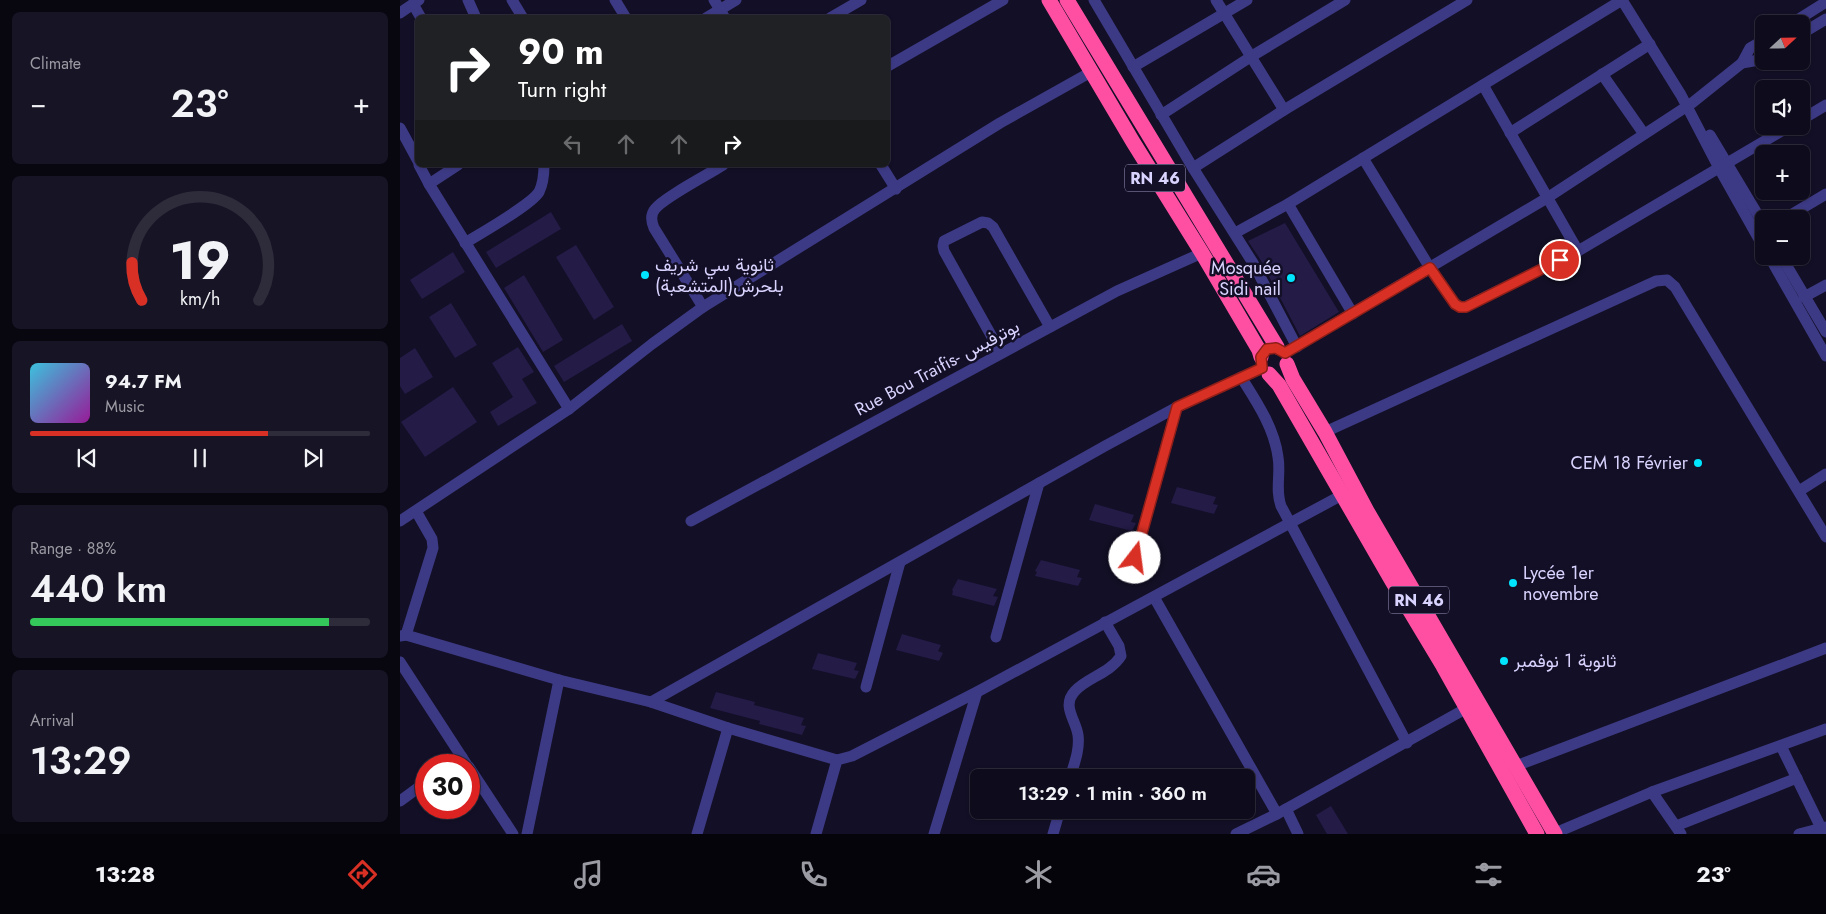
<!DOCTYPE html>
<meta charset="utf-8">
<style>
body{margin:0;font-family:Jost,Vazirmatn,sans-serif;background:#171425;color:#f1f3f6;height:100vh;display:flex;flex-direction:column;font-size:19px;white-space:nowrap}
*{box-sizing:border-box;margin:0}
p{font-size:16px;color:#9b9ba3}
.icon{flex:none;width:28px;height:28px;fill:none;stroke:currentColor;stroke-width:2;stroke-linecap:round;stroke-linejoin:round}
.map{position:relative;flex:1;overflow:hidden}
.sheet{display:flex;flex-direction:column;gap:12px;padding:12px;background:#08060f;width:400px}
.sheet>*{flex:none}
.hud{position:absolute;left:15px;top:15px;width:475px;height:152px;border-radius:8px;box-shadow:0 1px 4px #0004,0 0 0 1px #2e2b3b;background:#202124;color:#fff;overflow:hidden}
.needle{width:32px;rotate:68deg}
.buttons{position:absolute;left:1355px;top:15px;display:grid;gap:10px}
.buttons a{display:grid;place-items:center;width:55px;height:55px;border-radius:8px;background:#0e0b1c;box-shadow:0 1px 4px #0004,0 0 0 1px #2e2b3b;font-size:25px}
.speed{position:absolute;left:15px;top:754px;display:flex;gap:10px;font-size:25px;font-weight:700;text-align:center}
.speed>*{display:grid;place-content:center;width:65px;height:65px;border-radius:50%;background:#0e0b1c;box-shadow:0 1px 4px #0004,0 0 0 1px #2e2b3b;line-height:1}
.speed .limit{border:8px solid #d22;background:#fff;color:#111}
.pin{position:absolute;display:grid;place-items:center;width:42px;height:42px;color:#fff;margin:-21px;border:2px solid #fff;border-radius:50%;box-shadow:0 1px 5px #0007}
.me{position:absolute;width:55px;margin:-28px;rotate:15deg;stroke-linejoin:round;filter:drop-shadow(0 0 4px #0008)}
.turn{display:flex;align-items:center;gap:18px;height:105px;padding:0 20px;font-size:22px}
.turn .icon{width:65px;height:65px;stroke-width:2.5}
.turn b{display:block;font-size:35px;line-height:42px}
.lanes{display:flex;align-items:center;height:48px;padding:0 20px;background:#0003;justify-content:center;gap:25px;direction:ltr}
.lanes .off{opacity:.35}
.big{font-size:38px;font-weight:600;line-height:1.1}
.sheet .card{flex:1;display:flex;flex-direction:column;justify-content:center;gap:8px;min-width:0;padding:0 18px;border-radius:8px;background:#171425}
.sheet .dial{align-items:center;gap:0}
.dial svg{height:130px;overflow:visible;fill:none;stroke:#2e2b3b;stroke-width:7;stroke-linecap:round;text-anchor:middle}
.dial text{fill:#f1f3f6;stroke:none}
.song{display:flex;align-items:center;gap:15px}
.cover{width:60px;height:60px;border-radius:8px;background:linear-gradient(135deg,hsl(190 70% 55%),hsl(300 70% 35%))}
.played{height:5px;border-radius:2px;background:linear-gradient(90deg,#d93025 70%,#2e2b3b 70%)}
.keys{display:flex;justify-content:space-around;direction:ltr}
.heat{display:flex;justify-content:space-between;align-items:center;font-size:28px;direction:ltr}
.charge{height:8px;border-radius:4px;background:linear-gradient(90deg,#34c759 88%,#2e2b3b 0)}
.trip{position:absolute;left:570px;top:769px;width:285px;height:50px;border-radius:8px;background:#0e0b1c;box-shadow:0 1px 4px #0004,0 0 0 1px #2e2b3b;font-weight:600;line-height:50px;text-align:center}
.dock{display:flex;height:80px;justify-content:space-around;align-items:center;background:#06040b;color:#9b9ba3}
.dock .icon{width:35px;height:35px}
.dock .on{color:#d93025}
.dock b{font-size:22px;color:#f1f3f6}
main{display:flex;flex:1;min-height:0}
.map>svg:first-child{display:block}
.building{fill:#241b47}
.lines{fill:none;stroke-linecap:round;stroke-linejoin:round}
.minor{stroke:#3d3a85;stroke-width:11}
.highway{stroke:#ff4fa3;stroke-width:15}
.route-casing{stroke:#8d1f18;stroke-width:12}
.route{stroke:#d93025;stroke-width:9}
.poi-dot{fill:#00e5ff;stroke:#130f26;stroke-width:2}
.labels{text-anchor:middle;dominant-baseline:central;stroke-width:5;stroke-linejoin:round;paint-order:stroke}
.shield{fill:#130f26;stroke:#9e99be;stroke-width:1}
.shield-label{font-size:16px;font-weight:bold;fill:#d9d4ff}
.poi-label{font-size:18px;fill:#d9d4ff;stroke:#130f26;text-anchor:start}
.street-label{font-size:18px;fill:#d9d4ff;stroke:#130f26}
</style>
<main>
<section class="sheet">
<div class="card"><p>Climate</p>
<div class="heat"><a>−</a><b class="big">23°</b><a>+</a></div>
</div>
<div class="card dial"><svg viewBox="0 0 100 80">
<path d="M14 69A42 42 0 1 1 86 69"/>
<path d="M14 69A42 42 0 0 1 8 46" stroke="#d93025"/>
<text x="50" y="56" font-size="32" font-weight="700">19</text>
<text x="50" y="72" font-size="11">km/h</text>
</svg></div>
<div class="card">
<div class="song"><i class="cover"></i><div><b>94.7 FM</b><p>Music</p></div></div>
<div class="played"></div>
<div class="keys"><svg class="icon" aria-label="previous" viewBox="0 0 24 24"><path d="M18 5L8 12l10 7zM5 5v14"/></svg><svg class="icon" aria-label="pause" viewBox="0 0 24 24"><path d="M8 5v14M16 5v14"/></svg><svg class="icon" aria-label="next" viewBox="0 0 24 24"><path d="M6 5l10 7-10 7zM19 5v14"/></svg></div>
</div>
<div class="card"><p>Range · 88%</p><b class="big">440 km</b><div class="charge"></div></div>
<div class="card"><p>Arrival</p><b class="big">13:29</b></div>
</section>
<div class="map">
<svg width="1426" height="834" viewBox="0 0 1426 834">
<rect width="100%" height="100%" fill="#130f26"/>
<g class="building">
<path d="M151,212l10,17 -65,39 -10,-16z"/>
<path d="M885,223l54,89 -39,24 -40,-77 -12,-18z"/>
<path d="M176,245l38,62 -20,13 -38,-63z"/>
<path d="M53,252l12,20 -43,27 -12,-19z"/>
<path d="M124,275l39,65 -20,12 -39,-64z"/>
<path d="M51,303l26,42 -22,13 -26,-41z"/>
<path d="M222,324l10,17 -68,41 -10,-16z"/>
<path d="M118,347l16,25 -12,7 15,24 -39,23 -8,-14 23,-15 -21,-34z"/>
<path d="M15,348l18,29 -28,17 -5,-8v-28z"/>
<path d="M53,387l24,35 -52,35 -24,-35z"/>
<path d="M777,487l39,10 -3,7 5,1 -4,9 -43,-11z"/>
<path d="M695,504l39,11 -3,7 5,1 -4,8 -43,-11z"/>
<path d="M641,560l39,10 -3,7 5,1 -4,8 -43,-10 2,-4 -2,-1z"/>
<path d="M558,579l39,10 -4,7 5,1 -4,9 -42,-11 1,-4 -1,-1z"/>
<path d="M502,634l39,11 -3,6 5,2 -4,8 -43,-11z"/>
<path d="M418,653l39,10 -3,7 5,1 -4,8 -43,-10z"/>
<path d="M316,692l39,10 -1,3 50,13 -3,7 5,1 -4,9 -4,-1 -39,-10 1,-3 -50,-13z"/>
<path d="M931,806l17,28h-21l-11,-19z"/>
</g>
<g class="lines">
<g class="minor">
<path d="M68,0l8,18"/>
<path d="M112,0l11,18"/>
<path d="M215,0l11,18"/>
<path d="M314,0l11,18"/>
<path d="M694,0l99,168 60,95 44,84"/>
<path d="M816,0l68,110"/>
<path d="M1222,0l59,95 38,73 45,80"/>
<path d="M13,4l8,14"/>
<path d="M0,13l19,-13"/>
<path d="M306,18l30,-18"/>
<path d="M430,18l31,-18"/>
<path d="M1391,24l35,-22"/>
<path d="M1401,34l25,-15"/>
<path d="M1342,63l17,-3 5,-3"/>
<path d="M488,66l115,-66"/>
<path d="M733,67l114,-67"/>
<path d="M1202,74l42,60"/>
<path d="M1083,85l95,166"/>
<path d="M761,115l91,-59 93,-56"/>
<path d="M1401,120l25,-15"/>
<path d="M0,128l18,33"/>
<path d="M1110,133l140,-89"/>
<path d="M1310,135l54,90"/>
<path d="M963,158l67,110 25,36 5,3h5l113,-56 212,-125"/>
<path d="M19,165l10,19 140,225"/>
<path d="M481,165l15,24"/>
<path d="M793,168l91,-58 183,-110"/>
<path d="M29,184l29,-19"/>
<path d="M888,204l65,110"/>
<path d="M1384,219l42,-25"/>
<path d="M835,233l53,-29 334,-204"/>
<path d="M65,243c16,-10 66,-38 74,-51 4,-8 5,-19 5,-27"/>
<path d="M1369,256l57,100"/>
<path d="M1381,256l45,76"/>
<path d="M1404,297l22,-12"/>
<path d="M303,307l-49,-79c-3,-7 -4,-13 1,-19 8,-11 54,-35 68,-44"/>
<path d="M601,353l-57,-102 -1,-5 1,-5 38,-19 6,1 5,4 57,100"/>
<path d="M885,353l262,-155 145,-95 50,-40 8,-15 14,-8"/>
<path d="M841,377c15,24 33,50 37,80 3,16 -3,33 3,49l126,237"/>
<path d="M925,432l331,-151 11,-1 8,7 151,250"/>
<path d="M1399,491l27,-17"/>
<path d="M0,521l169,-112 83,-65 51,-37 297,-184 91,-51"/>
<path d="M291,521l426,-230 85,-38"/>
<path d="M735,558l42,-151"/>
<path d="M754,597l123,217"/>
<path d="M6,635l27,-87 -1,-9 -16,-28"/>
<path d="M0,636l6,-1 153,45 92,22 77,26 109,32"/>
<path d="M596,637l43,-154"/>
<path d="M0,662l67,103"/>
<path d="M466,687l34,-125"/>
<path d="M251,702l454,-256 72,-39 85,-39"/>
<path d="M1381,746l43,88"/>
<path d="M50,765l12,-8"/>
<path d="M1116,766l310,-118"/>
<path d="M69,767l44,67"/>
<path d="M670,778c4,-14 10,-28 8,-43 -2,-15 -17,-29 -3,-44 13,-14 34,-17 46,-35l-2,-10 -14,-24"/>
<path d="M1252,792l29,42"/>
<path d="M0,801l26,-19"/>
<path d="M886,809l12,25"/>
<path d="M1276,826l121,-48"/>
<path d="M1155,833l97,-41 174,-63"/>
<path d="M127,834l32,-154"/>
<path d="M297,834l31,-106"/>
<path d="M416,834l21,-74 15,-4 125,-64 365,-197"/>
<path d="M534,834l43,-142"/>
<path d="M653,834l7,-24"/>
<path d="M836,834l41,-20 190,-106"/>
<path d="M1399,834l27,-7"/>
</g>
<g class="highway">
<path d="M649,0l84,142 69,111 57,97 2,7"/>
<path d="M667,0l210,347"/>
<path d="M887,364l6,15 32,53 42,79 188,323"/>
<path d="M869,374l10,11 113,196 51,85 94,168"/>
</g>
</g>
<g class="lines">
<defs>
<path id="route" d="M735,558l42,-151 85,-39 -1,-11 6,-8 9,-1 9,5 145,-85 25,36 5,3h6l94,-47"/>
</defs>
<use href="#route" class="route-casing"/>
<use href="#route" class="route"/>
</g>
<g class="poi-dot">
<circle cx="245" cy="275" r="5"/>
<circle cx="891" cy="278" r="5"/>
<circle cx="1298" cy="463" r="5"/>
<circle cx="1113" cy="583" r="5"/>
<circle cx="1104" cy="661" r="5"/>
</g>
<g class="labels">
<g class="shield">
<rect x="725" y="164.5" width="60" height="27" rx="4"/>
<rect x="989" y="586.5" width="60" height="27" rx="4"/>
</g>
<g class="shield-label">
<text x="755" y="178">RN 46</text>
<text x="1019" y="600">RN 46</text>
</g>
<g class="poi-label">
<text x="255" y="265">ثانوية سي شريف<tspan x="255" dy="21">بلحرش(المتشعبة)</tspan></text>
<text x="881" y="268" text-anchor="end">Mosquée<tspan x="881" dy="21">Sidi nail</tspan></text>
<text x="1288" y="463" text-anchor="end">CEM 18 Février</text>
<text x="1123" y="573">Lycée 1er<tspan x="1123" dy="21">novembre</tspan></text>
<text x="1114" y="661">ثانوية 1 نوفمبر</text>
</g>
<g class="street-label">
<text transform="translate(537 368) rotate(-28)">Rue Bou Traifis- بوترفيس</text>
</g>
</g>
</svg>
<div class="buttons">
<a><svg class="needle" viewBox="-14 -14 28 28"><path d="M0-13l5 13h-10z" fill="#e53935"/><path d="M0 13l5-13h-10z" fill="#9b9ba3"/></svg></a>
<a><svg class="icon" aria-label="sound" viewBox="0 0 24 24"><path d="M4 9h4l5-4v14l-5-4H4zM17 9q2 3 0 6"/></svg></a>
<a>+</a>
<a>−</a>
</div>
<div class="speed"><div class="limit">30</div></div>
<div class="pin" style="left:1160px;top:260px;background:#d93025"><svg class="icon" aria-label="arrive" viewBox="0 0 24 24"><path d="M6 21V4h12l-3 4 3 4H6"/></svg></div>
<svg class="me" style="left:735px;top:558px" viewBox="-20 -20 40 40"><circle r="19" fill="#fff"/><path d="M0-13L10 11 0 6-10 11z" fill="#d93025"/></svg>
<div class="trip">13:29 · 1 min · 360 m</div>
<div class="hud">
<div class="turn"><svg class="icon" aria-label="right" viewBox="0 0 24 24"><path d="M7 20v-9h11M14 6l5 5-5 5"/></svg><div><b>90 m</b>Turn right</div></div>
<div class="lanes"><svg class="icon off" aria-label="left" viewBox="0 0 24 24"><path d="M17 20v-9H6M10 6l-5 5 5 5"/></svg><svg class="icon off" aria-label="ahead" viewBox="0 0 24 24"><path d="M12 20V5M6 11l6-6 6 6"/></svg><svg class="icon off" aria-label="ahead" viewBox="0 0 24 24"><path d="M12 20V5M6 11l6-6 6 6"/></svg><svg class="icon" aria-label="right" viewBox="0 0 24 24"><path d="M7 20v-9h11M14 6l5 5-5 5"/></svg></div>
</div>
</div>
</main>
<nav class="dock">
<b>13:28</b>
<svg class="icon on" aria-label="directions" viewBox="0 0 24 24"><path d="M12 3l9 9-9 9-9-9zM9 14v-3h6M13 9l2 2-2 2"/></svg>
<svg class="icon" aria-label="music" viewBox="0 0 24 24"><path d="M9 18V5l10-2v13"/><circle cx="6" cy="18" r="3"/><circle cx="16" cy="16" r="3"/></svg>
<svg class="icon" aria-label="phone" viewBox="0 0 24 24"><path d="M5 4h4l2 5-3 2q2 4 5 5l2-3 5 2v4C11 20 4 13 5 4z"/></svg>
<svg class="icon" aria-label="climate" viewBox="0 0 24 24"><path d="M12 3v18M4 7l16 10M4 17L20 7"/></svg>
<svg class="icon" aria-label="car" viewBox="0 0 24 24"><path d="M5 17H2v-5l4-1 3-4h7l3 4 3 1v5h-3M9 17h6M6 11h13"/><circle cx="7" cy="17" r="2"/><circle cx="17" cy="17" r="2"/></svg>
<svg class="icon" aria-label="filters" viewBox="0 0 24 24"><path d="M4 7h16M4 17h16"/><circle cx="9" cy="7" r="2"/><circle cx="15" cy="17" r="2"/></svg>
<b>23°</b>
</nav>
